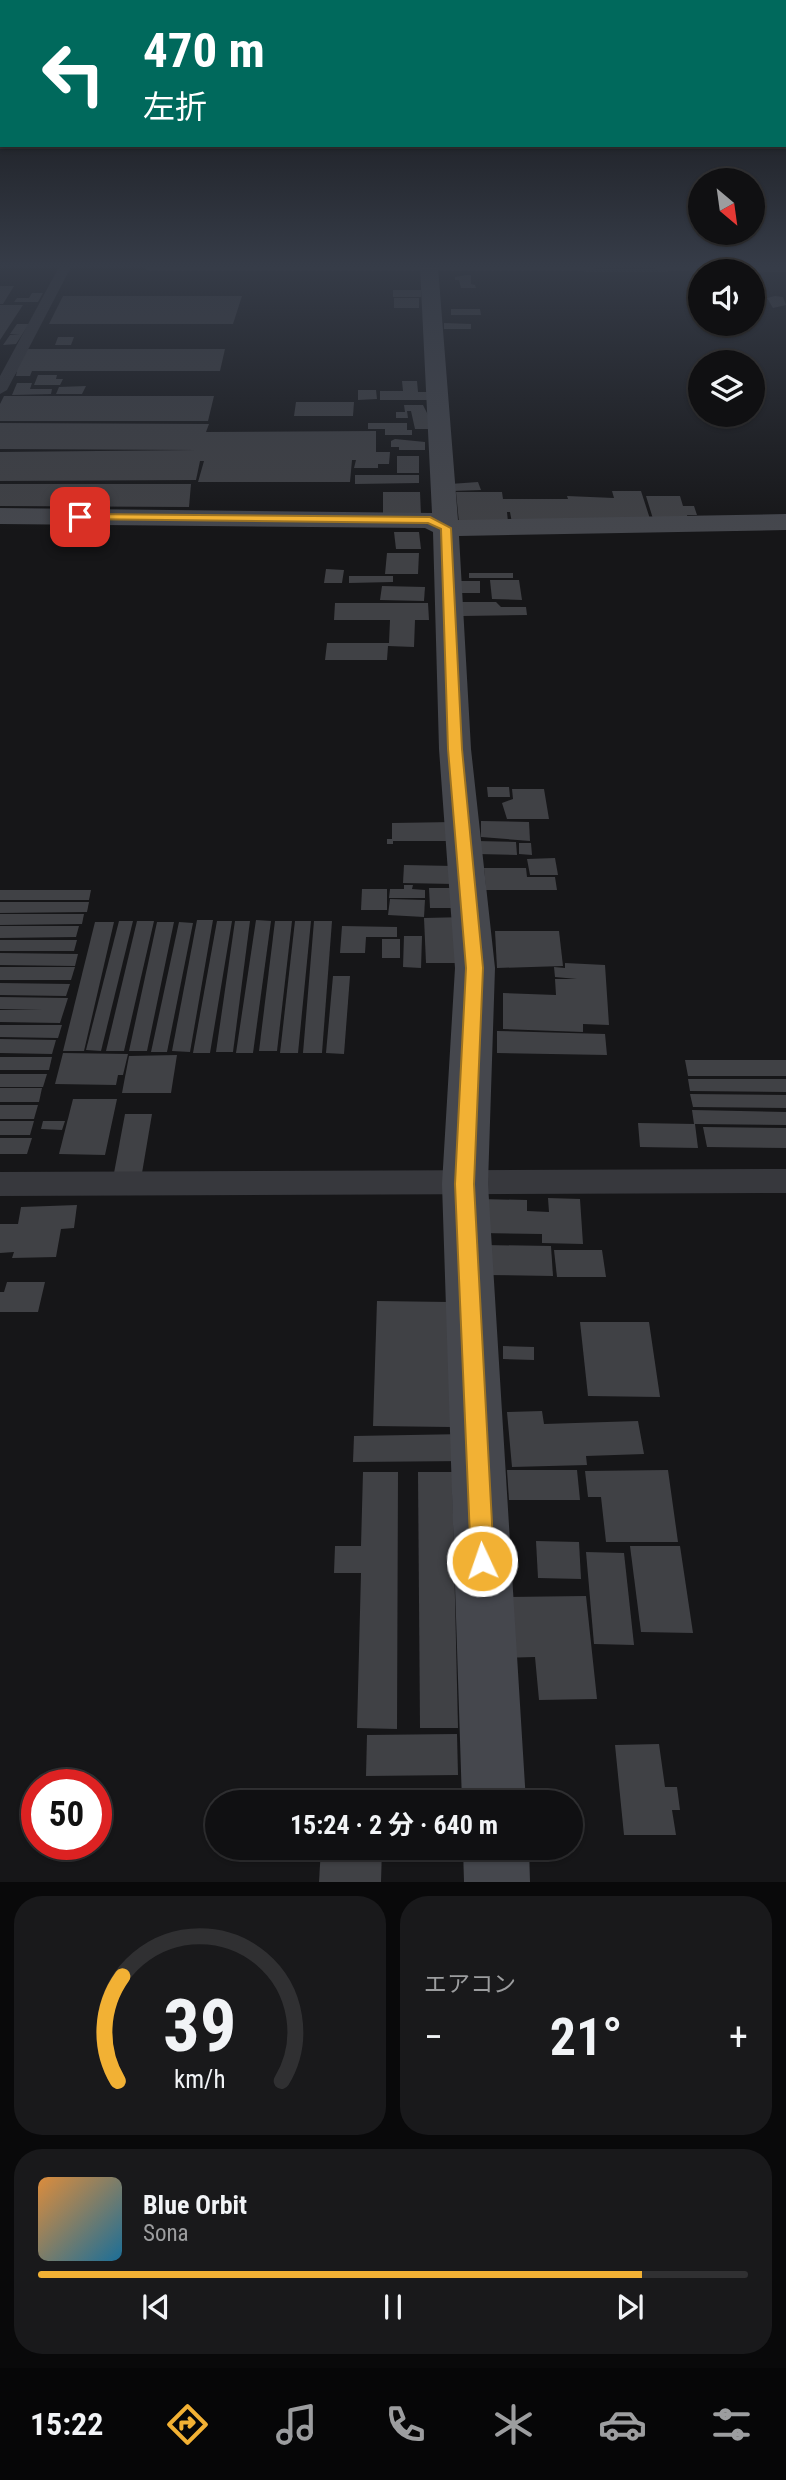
<!DOCTYPE html>
<html lang="ja">
<meta charset="utf-8">
<style>
body{margin:0;font-family:"Roboto Condensed","Noto Sans JP",sans-serif;background:#19191b;color:#f1f3f6;height:100vh;display:flex;flex-direction:column;font-size:26px;white-space:nowrap}
*{box-sizing:border-box;margin:0}
p{font-size:23px;color:#9c9d9f}
.icon{flex:none;width:38px;height:38px;fill:none;stroke:currentColor;stroke-width:2;stroke-linecap:round;stroke-linejoin:round}
.map{position:relative;height:1882px;overflow:hidden}
.panel{display:flex;flex-direction:column;gap:14px;padding:14px;background:#09090a;flex:1}
.panel>*{flex:none}
.banner{position:absolute;left:0px;top:0px;width:788px;height:147px;box-shadow:0 2px 5px #0004,0 0 0 2px #303032;background:#00695c;color:#fff;overflow:hidden}
.needle{width:46px;rotate:151deg}
.controls{position:absolute;left:688px;top:168px;display:grid;gap:14px}
.controls a{display:grid;place-items:center;width:77px;height:77px;border-radius:50%;background:#101012;box-shadow:0 2px 5px #0004,0 0 0 2px #303032;font-size:35px}
.speed{position:absolute;left:21px;top:1769px;display:flex;gap:14px;font-size:35px;font-weight:700;text-align:center}
.speed>*{display:grid;place-content:center;width:91px;height:91px;border-radius:50%;background:#101012;box-shadow:0 2px 5px #0004,0 0 0 2px #303032;line-height:1}
.speed .limit{border:10px solid #d22;background:#fff;color:#111}
.pin{position:absolute;display:grid;place-items:center;width:60px;height:60px;color:#fff;margin:-30px;border-radius:14px;box-shadow:0 4px 10px #0006}
.me{position:absolute;width:77px;margin:-38px;rotate:357deg;stroke-linejoin:round;filter:drop-shadow(0 0 5px #0008)}
.turn{display:flex;align-items:center;gap:24px;height:147px;padding:0 28px;font-size:32px}
.turn .icon{width:91px;height:91px;stroke-width:2.5}
.turn b{display:block;font-size:49px;line-height:60px}
.big{font-size:52px;font-weight:700;line-height:1.1}
.panel .widget{flex:1;display:flex;flex-direction:column;justify-content:center;gap:10px;min-width:0;padding:0 24px;border-radius:28px;background:#19191b}
.panel .dial{align-items:center;gap:0}
.dial svg{height:182px;overflow:visible;fill:none;stroke:#303032;stroke-width:7;stroke-linecap:round;text-anchor:middle}
.dial text{fill:#f1f3f6;stroke:none}
.song{display:flex;align-items:center;gap:21px}
.cover{width:84px;height:84px;border-radius:10px;background:linear-gradient(135deg,hsl(30 70% 55%),hsl(200 70% 35%))}
.played{height:7px;border-radius:4px;background:linear-gradient(90deg,#f2b134 85%,#303032 85%)}
.keys{display:flex;justify-content:space-around;direction:ltr}
.heat{display:flex;justify-content:space-between;align-items:center;font-size:38px;direction:ltr}
.panel .tiles{flex:1;display:grid;gap:14px;grid-template-columns:1fr 1fr}
.widget:last-child{grid-column:span 2}
.trip{position:absolute;left:205px;top:1790px;width:378px;height:70px;border-radius:35px;background:#101012;box-shadow:0 2px 5px #0004,0 0 0 2px #303032;font-weight:700;line-height:70px;text-align:center}
.tabs{display:flex;height:112px;justify-content:space-around;align-items:center;background:#060607;color:#9c9d9f}
.tabs .icon{width:49px;height:49px}
.tabs .current{color:#f2b134}
.tabs b{font-size:32px;color:#f1f3f6}
.map>svg:first-child{display:block}
.lines{fill:none;stroke-linecap:round;stroke-linejoin:round}
.stream{stroke:#2c353c;stroke-width:3.5}
.building{fill:#404145}
.minor{fill:#37383d;fill-rule:evenodd}
.secondary{fill:#45474d;fill-rule:evenodd}
.route{fill:#f2b134;stroke:#9d7322;stroke-width:2}
</style>
<div class="map">
<svg width="786" height="1882" viewBox="0 0 786 1882">
<rect width="100%" height="100%" fill="#161618"/>
<g class="lines">
<path class="stream" d="M584,270h83"/>
</g>
<g class="building">
<path d="M466,275h5v9l4,1 1,3h-15l-2,-8h-4v-3z"/>
<path d="M0,286h14l-11,18h-3z"/>
<rect x="393" y="290" width="28" height="7"/>
<path d="M32,293h11l-5,9h-24l3,-4h12z"/>
<path d="M63,296h179l-9,28h-184z"/>
<path d="M775,296l8,1 3,8 -13,3 -6,-10z"/>
<rect x="394" y="298" width="25" height="10"/>
<path d="M0,305h23l-23,35z"/>
<path d="M451,309h29l1,6h-30z"/>
<path d="M444,323l27,1v5h-27z"/>
<path d="M17,324h12l-13,20 -13,1 7,-10h10l-10,-1z"/>
<path d="M58,337h16l-3,8h-16z"/>
<path d="M26,349h199l-5,22h-188l-2,5h-14l1,-5 -3,5h-7z"/>
<path d="M38,375h19l-1,4h7l-3,6h-26z"/>
<path d="M402,381h15l1,11h10v8h-48v-9h23z"/>
<path d="M17,383h15l-2,6h22l-1,5 -39,1z"/>
<path d="M86,386l-4,8h-26l3,-7z"/>
<path d="M358,390h18l1,9 -19,1z"/>
<path d="M4,396h210l-6,25h-208v-17z"/>
<path d="M296,402h58l-1,14h-59z"/>
<path d="M404,405h19l12,24h-20l-4,-18h-4l1,7h-12v-6h9z"/>
<path d="M0,423l209,1 -3,8 170,-1v21h14l-1,12h-11v4h-24l2,-8h-4l-2,22h-152l6,-21h-4l-4,19 -196,1v-29l197,-2 -197,-1z"/>
<path d="M368,423h39v7h5v5h-27v-6h-17z"/>
<path d="M395,439l30,3v8h-26v-3h-8v-6z"/>
<rect x="397" y="456" width="22" height="17"/>
<path d="M355,475h64v8l-64,1z"/>
<path d="M478,482l3,8 -29,1 -2,-7z"/>
<path d="M0,484h191l-2,23 -189,-1z"/>
<path d="M612,491h29l10,31 -139,1 -2,-11h-3l1,10 -49,1 -3,-31h46l1,7h65l-1,-3 47,2z"/>
<path d="M383,492h37l1,23h-38z"/>
<path d="M646,496h34l3,10h11l3,9h-10l2,7h-35z"/>
<path d="M394,532h25l2,17h-25z"/>
<path d="M387,553h32l-1,21h-33z"/>
<path d="M326,569l18,1 -2,13h-18z"/>
<rect x="469" y="573" width="44" height="5"/>
<path d="M349,576h44v6l-44,1z"/>
<path d="M490,580h29l3,20 -30,-1z"/>
<path d="M455,581h25v12h-26z"/>
<path d="M382,586l43,1 -1,14 -44,-1z"/>
<path d="M461,602h35l5,5h25l1,8 -65,1z"/>
<path d="M335,603h93l1,17h-14l-1,27 -26,-1 -1,14h-62l2,-17h62l1,-23h-56z"/>
<path d="M487,787h22l1,10h-22z"/>
<path d="M512,789h32l5,30h-42l-5,-16 11,-4z"/>
<path d="M481,821l48,1 1,19 -49,-4z"/>
<path d="M454,822l1,19h-62v3h-6v-5h5v-16z"/>
<path d="M477,841l39,1 1,13 -40,-1z"/>
<path d="M519,843h12l1,12 -13,-1z"/>
<path d="M555,858l3,17h-28l-3,-16z"/>
<path d="M404,865l50,1v18l-51,-1z"/>
<path d="M484,868h42l1,9h28l2,13h-71z"/>
<path d="M404,885h9l-1,4 13,1v8h-36l1,-9h14z"/>
<path d="M429,888h26l2,20h-27z"/>
<path d="M362,889h25v21h-26z"/>
<path d="M0,890h91l-2,10h-89z"/>
<path d="M390,899l35,1 -1,17 -36,-2z"/>
<path d="M0,902h89l-2,10 -87,1z"/>
<path d="M0,914h84l-2,10 -82,1z"/>
<path d="M467,917l4,46h-45l-2,-45z"/>
<path d="M197,920h16l-23,132 -18,-1z"/>
<path d="M256,920l15,1 -18,132h-17z"/>
<path d="M119,921h14l-32,130 -15,-1z"/>
<path d="M137,921h17l-30,130h-18z"/>
<path d="M217,921h15l-22,132h-17z"/>
<path d="M235,921h15l-17,131h-17z"/>
<path d="M275,921h17l-15,130h-18z"/>
<path d="M295,921h16l-13,132h-18z"/>
<path d="M314,921h18l-10,132h-19z"/>
<path d="M95,922h19l-30,129h-21z"/>
<path d="M157,922h17l-27,129h-18z"/>
<path d="M179,922l14,1 -26,129h-16z"/>
<path d="M0,926h79l-3,11 -76,1z"/>
<path d="M342,926l55,1v10h-31l-1,16h-25z"/>
<path d="M495,931h64l4,35 -66,2z"/>
<path d="M404,936h18l-1,32 -18,-1z"/>
<rect x="382" y="939" width="18" height="19"/>
<path d="M0,940h77l-3,11h-74z"/>
<path d="M0,953l78,1 -3,12 -75,-1z"/>
<path d="M565,963l40,2 4,60 -26,-1v8l-80,-3v-36l53,2 -1,-16h22l-22,-2 -1,-10 11,1z"/>
<path d="M0,967h75l-4,13h-71z"/>
<path d="M333,976h17l-6,78 -18,-1z"/>
<path d="M0,983l70,1 -4,12 -66,-1z"/>
<path d="M0,997l68,1 -8,25 -60,-1v-12l42,-1h-42z"/>
<path d="M0,1025h62l-4,13 -58,-1z"/>
<path d="M497,1031l108,3 2,21 -110,-2z"/>
<path d="M0,1039l56,1 -4,14 -52,-1z"/>
<path d="M63,1053l65,1 -5,21h-5l-2,10 -61,-1z"/>
<path d="M177,1055l-6,38h-49l7,-37z"/>
<path d="M0,1057h52l-3,13h-49z"/>
<path d="M685,1060h101v16h-98z"/>
<path d="M0,1074h47l-4,13h-43z"/>
<path d="M688,1079h98v13l-96,-1z"/>
<path d="M0,1088h42l-3,14h-39z"/>
<path d="M690,1094l96,1v13l-93,-1z"/>
<path d="M73,1099h44l-12,56 -46,-1z"/>
<path d="M0,1105h38l-4,14h-34z"/>
<path d="M692,1110l94,2v13l-92,-1z"/>
<path d="M125,1114h27l-10,59h-28z"/>
<path d="M0,1121h34l-4,14h-30z"/>
<path d="M43,1121h22l-3,9 -21,-1z"/>
<path d="M638,1123l57,1 3,24 -58,-1z"/>
<path d="M703,1127l83,1v20l-79,-1z"/>
<path d="M0,1138h32l-5,16h-27z"/>
<path d="M548,1198l32,1 3,45 -41,-1v-9l-62,-1v-34l47,1v11l22,1z"/>
<path d="M77,1205l-3,23 -13,1 -5,28 -44,1 2,-6 -14,1v-29h18l3,-17z"/>
<path d="M484,1245l67,1 2,30 -68,-1z"/>
<path d="M554,1250h48l4,27h-49z"/>
<path d="M7,1282h38l-7,30h-38v-20h4z"/>
<path d="M377,1301l72,1 2,125 -78,-1z"/>
<path d="M580,1322h69l11,75 -72,-1z"/>
<path d="M503,1346l31,1v13l-31,-1z"/>
<path d="M542,1411l2,13 94,-3 6,33 -58,2 1,9 -75,2 -5,-55z"/>
<path d="M466,1434l1,27 -114,1 1,-26z"/>
<path d="M507,1470h70l3,30h-71z"/>
<path d="M668,1470l10,72h-72l-5,-45h-13l-3,-26z"/>
<path d="M363,1472h35l-1,257 -40,-1 4,-155h-27l1,-27h26z"/>
<path d="M418,1472h34l6,256h-38z"/>
<path d="M536,1541l43,1 2,37 -43,-1z"/>
<path d="M630,1546h50l13,87 -52,-1z"/>
<path d="M586,1552l38,1 10,92 -40,-1z"/>
<path d="M586,1596l11,103 -58,1 -4,-43 -34,1 -4,-61z"/>
<path d="M457,1734l1,41 -92,1 1,-41z"/>
<path d="M659,1744l6,43h12l3,23h-8l4,25h-52l-9,-90z"/>
<path d="M321,1848h61l-1,34h-62z"/>
</g>
<g class="lines">
<g class="minor">
<path d="M59,267h12l-64,123 -7,4v-18z"/>
<path d="M143,267h454l-6,4h-442z"/>
<path d="M654,267h132v5l-126,-1z"/>
<path d="M786,1169v24l-786,3v-24z"/>
</g>
<g class="secondary">
<path d="M420,267h18l20,253 328,-6v16l-327,6 12,213 24,219 -7,216 38,618h-64l-20,-618 13,-216 -16,-219 -6,-217 -8,-4 -425,-4v-16l432,5z"/>
<path d="M463,1848h66l1,34h-66z"/>
</g>
</g>
<linearGradient id="sky" x2="0" y2="1"><stop stop-color="#0c0c0d"/><stop offset="0.5" stop-color="#363c48"/><stop offset="1" stop-color="#363c48" stop-opacity="0"/></linearGradient>
<rect width="786" height="531" fill="url(#sky)"/>
<path class="route" d="M80,514l350,3 21,11 11,221 21,219 -9,216 20,377 -3,8 -9,3 -8,-3 -3,-8 -16,-377 11,-216 -18,-219 -7,-220 -13,-6 -351,-4v-4z"/>
</svg>
<div class="controls">
<a><svg class="needle" viewBox="-14 -14 28 28"><path d="M0-13l5 13h-10z" fill="#e53935"/><path d="M0 13l5-13h-10z" fill="#9c9d9f"/></svg></a>
<a><svg class="icon" aria-label="sound" viewBox="0 0 24 24"><path d="M4 9h4l5-4v14l-5-4H4zM17 9q2 3 0 6"/></svg></a>
<a><svg class="icon" aria-label="layers" viewBox="0 0 24 24"><path d="M12 4l9 5-9 5-9-5zM3 14l9 5 9-5"/></svg></a>
</div>
<div class="speed"><div class="limit">50</div></div>
<div class="pin" style="left:80px;top:517px;background:#d93025"><svg class="icon" aria-label="arrive" viewBox="0 0 24 24"><path d="M6 21V4h12l-3 4 3 4H6"/></svg></div>
<svg class="me" style="left:482px;top:1561px" viewBox="-20 -20 40 40"><circle r="17" fill="#f2b134" stroke="#fff" stroke-width="3"/><path d="M0-11L8 9 0 5-8 9z" fill="#fff"/></svg>
<div class="trip">15:24 · 2 分 · 640 m</div>
<div class="banner">
<div class="turn"><svg class="icon" aria-label="left" viewBox="0 0 24 24"><path d="M17 20v-9H6M10 6l-5 5 5 5"/></svg><div><b>470 m</b>左折</div></div>
</div>
</div>
<section class="panel">
<div class="tiles">
<div class="widget dial"><svg viewBox="0 0 100 80">
<path d="M14 69A42 42 0 1 1 86 69"/>
<path d="M14 69A42 42 0 0 1 16 23" stroke="#f2b134"/>
<text x="50" y="56" font-size="32" font-weight="700">39</text>
<text x="50" y="72" font-size="11">km/h</text>
</svg></div>
<div class="widget"><p>エアコン</p>
<div class="heat"><a>−</a><b class="big">21°</b><a>+</a></div>
</div>
<div class="widget">
<div class="song"><i class="cover"></i><div><b>Blue Orbit</b><p>Sona</p></div></div>
<div class="played"></div>
<div class="keys"><svg class="icon" aria-label="previous" viewBox="0 0 24 24"><path d="M18 5L8 12l10 7zM5 5v14"/></svg><svg class="icon" aria-label="pause" viewBox="0 0 24 24"><path d="M8 5v14M16 5v14"/></svg><svg class="icon" aria-label="next" viewBox="0 0 24 24"><path d="M6 5l10 7-10 7zM19 5v14"/></svg></div>
</div>
</div>
</section>
<nav class="tabs">
<b>15:22</b>
<svg class="icon current" aria-label="directions" viewBox="0 0 24 24"><path d="M12 3l9 9-9 9-9-9zM9 14v-3h6M13 9l2 2-2 2"/></svg>
<svg class="icon" aria-label="music" viewBox="0 0 24 24"><path d="M9 18V5l10-2v13"/><circle cx="6" cy="18" r="3"/><circle cx="16" cy="16" r="3"/></svg>
<svg class="icon" aria-label="phone" viewBox="0 0 24 24"><path d="M5 4h4l2 5-3 2q2 4 5 5l2-3 5 2v4C11 20 4 13 5 4z"/></svg>
<svg class="icon" aria-label="climate" viewBox="0 0 24 24"><path d="M12 3v18M4 7l16 10M4 17L20 7"/></svg>
<svg class="icon" aria-label="car" viewBox="0 0 24 24"><path d="M5 17H2v-5l4-1 3-4h7l3 4 3 1v5h-3M9 17h6M6 11h13"/><circle cx="7" cy="17" r="2"/><circle cx="17" cy="17" r="2"/></svg>
<svg class="icon" aria-label="filters" viewBox="0 0 24 24"><path d="M4 7h16M4 17h16"/><circle cx="9" cy="7" r="2"/><circle cx="15" cy="17" r="2"/></svg>
</nav>
